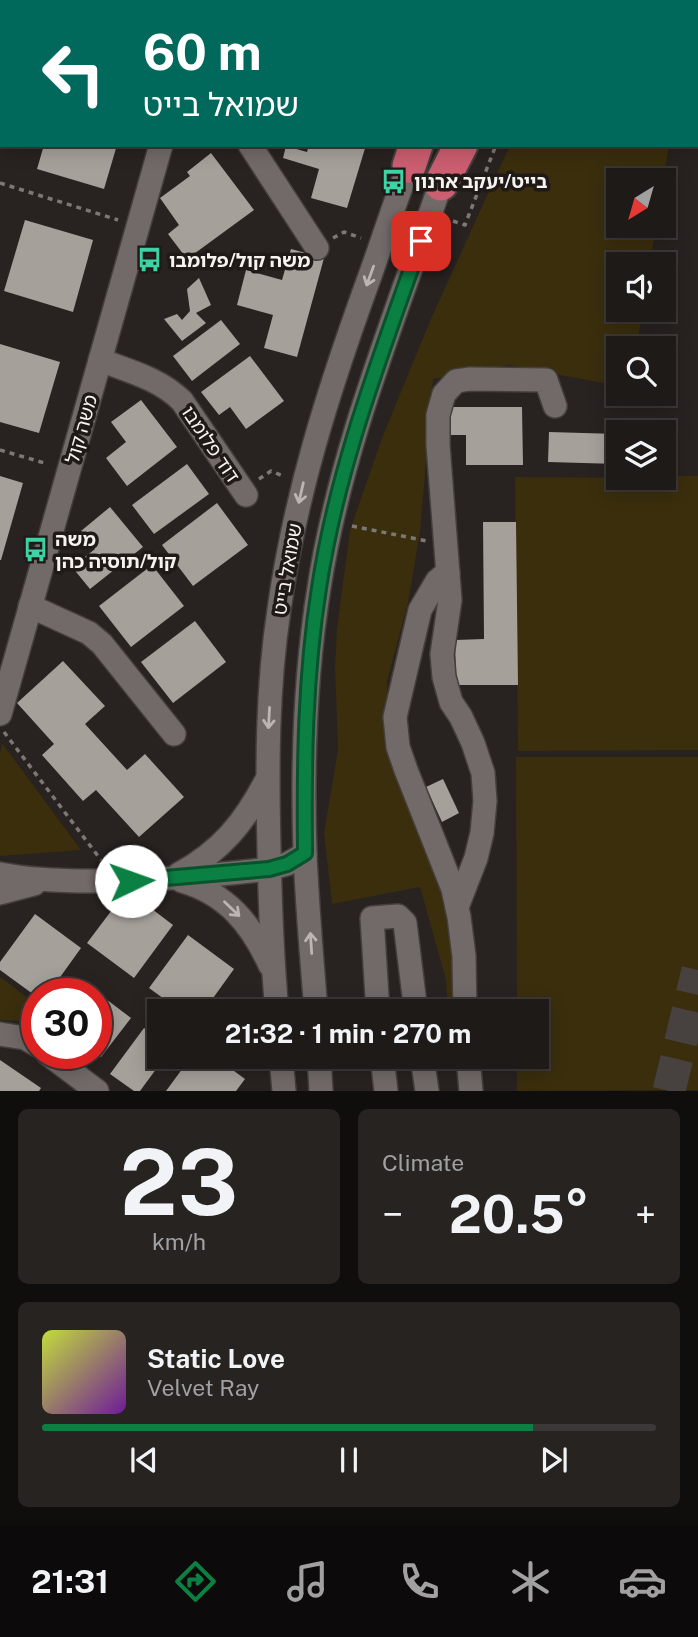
<!DOCTYPE html>
<meta charset="utf-8">
<style>
body{margin:0;font-family:"Public Sans","Noto Sans Hebrew",sans-serif;background:#262321;color:#f1f3f6;height:100vh;display:flex;flex-direction:column;font-size:26px;white-space:nowrap}
*{box-sizing:border-box;margin:0}
p{font-size:23px;color:#a1a1a2}
.icon{flex:none;width:38px;height:38px;fill:none;stroke:currentColor;stroke-width:2;stroke-linecap:round;stroke-linejoin:round}
.map{position:relative;height:1091px;overflow:hidden}
.details{display:flex;flex-direction:column;gap:18px;padding:18px;background:#100e0d;flex:1}
.details>*{flex:none}
.top-card{position:absolute;left:0px;top:0px;width:698px;height:147px;box-shadow:0 4px 18px #0003,0 0 0 2px #3c3837;background:#00695c;color:#fff;overflow:hidden}
.needle{width:46px;rotate:217deg}
.fabs{position:absolute;left:606px;top:168px;display:grid;gap:14px}
.fabs a{display:grid;place-items:center;width:70px;height:70px;border-radius:0px;background:#1e1a18;box-shadow:0 4px 18px #0003,0 0 0 2px #3c3837;font-size:35px}
.speed{position:absolute;left:21px;top:978px;display:flex;gap:14px;font-size:35px;font-weight:700;text-align:center}
.speed>*{display:grid;place-content:center;width:91px;height:91px;border-radius:50%;background:#1e1a18;box-shadow:0 4px 18px #0003,0 0 0 2px #3c3837;line-height:1}
.speed .limit{border:10px solid #d22;background:#fff;color:#111}
.pin{position:absolute;display:grid;place-items:center;width:60px;height:60px;color:#fff;margin:-30px;border-radius:14px;box-shadow:0 4px 10px #0006}
.me{position:absolute;width:77px;margin:-38px;rotate:87deg;stroke-linejoin:round;filter:drop-shadow(0 0 5px #0008)}
.turn{display:flex;align-items:center;gap:24px;height:147px;padding:0 28px;font-size:32px}
.turn .icon{width:91px;height:91px;stroke-width:2.5}
.turn b{display:block;font-size:49px;line-height:60px}
.big{font-size:52px;font-weight:700;line-height:1.1}
.details .card{flex:1;display:flex;flex-direction:column;justify-content:center;gap:10px;min-width:0;padding:0 24px;border-radius:10px;background:#262321}
.details .dial{align-items:center;gap:0}
.dial b{font-size:91px;line-height:1}
.song{display:flex;align-items:center;gap:21px}
.cover{width:84px;height:84px;border-radius:10px;background:linear-gradient(135deg,hsl(70 70% 55%),hsl(280 70% 35%))}
.played{height:7px;border-radius:4px;background:linear-gradient(90deg,#0b8043 80%,#3c3837 80%)}
.keys{display:flex;justify-content:space-around;direction:ltr}
.heat{display:flex;justify-content:space-between;align-items:center;font-size:38px;direction:ltr}
.details .tiles{flex:1;display:grid;gap:18px;grid-template-columns:1fr 1fr}
.card:last-child{grid-column:span 2}
.trip{position:absolute;left:147px;top:999px;width:402px;height:70px;border-radius:0px;background:#1e1a18;box-shadow:0 4px 18px #0003,0 0 0 2px #3c3837;font-weight:700;line-height:70px;text-align:center}
.menu{display:flex;height:112px;justify-content:space-around;align-items:center;background:#0c0a0a;color:#a1a1a2}
.menu .icon{width:49px;height:49px}
.menu .active{color:#0b8043}
.menu b{font-size:32px;color:#f1f3f6}
.map>svg:first-child{display:block}
.green{fill:#3a2e0d}
.building{fill:#a6a09b}
.lines{fill:none;stroke-linecap:round;stroke-linejoin:round}
.highway-tunnel{stroke:#47413f;stroke-width:33;stroke-dasharray:33 17;stroke-linecap:butt}
.minor-casing{stroke:#443f3d;stroke-width:26}
.highway-casing{stroke:#443f3d;stroke-width:37}
.path{stroke:#7d7876;stroke-width:3.5;stroke-dasharray:5 5;stroke-linecap:butt}
.minor{stroke:#716a68;stroke-width:23}
.highway{stroke:#cb5e70;stroke-width:33}
.oneway{stroke:#bbb5b3}
.route-casing{stroke:#07532c;stroke-width:18}
.route{stroke:#0b8043;stroke-width:12}
.labels{text-anchor:middle;dominant-baseline:central;stroke-width:7;stroke-linejoin:round;paint-order:stroke}
.poi-label{font-size:19px;font-weight:bold;fill:#f7f3f1;stroke:#1f1917;text-anchor:start}
.street-label{font-size:19px;fill:#f7f3f1;stroke:#1f1917}
</style>
<div class="map">
<svg width="698" height="1091" viewBox="0 0 698 1091">
<rect width="100%" height="100%" fill="#282220"/>
<g class="green">
<path d="M510,145h159l-6,35h-45v46h38l-6,38h-32v46h25l-7,38h-18v38l-109,-21 -76,14 -13,153 -12,71 -21,78v48l31,100 25,66 11,65 2,51h-8l-2,-31 -26,-93 -88,17 -8,-71 14,-84 -3,-81 2,-39 13,-99 32,-92 48,-117z"/>
<path d="M663,476h35v274l-180,1 -3,-274 148,1z"/>
<path d="M2,743l79,107 -81,6v-102z"/>
<path d="M516,757h182v333l-181,1v-34h20v-45l-20,-1z"/>
<path d="M0,977l36,27 -14,17 -22,-1z"/>
</g>
<g class="building">
<path d="M44,145h73l-13,44 -67,-20z"/>
<path d="M309,145h57l-19,63 -36,-10 8,-29 -36,-11 3,-12 21,6z"/>
<path d="M211,153l43,57 -67,49 -19,-25 11,-9 -19,-27 30,-22 -3,-4z"/>
<path d="M25,220l68,20 -20,72 -69,-21z"/>
<path d="M291,249l33,9 -27,99 -33,-9 9,-33 -36,-10 9,-35 36,10z"/>
<path d="M199,278l12,27 -15,8 10,10 -24,18 -18,-22 13,-5 5,6 8,-9 -3,-22z"/>
<path d="M221,320l19,24 -48,37 -19,-25z"/>
<path d="M0,344l60,18 -21,71 -39,-11z"/>
<path d="M250,356l34,45 -38,28 -16,-22 -11,8 -18,-23z"/>
<path d="M141,400l36,47 -50,39 -21,-28 20,-16 -15,-20z"/>
<path d="M451,407h71l1,58h-57v-30h-15z"/>
<path d="M549,432l69,2v30l-70,-2z"/>
<path d="M187,464l22,30 -55,40 -22,-29z"/>
<path d="M0,476l23,7 -22,77h-1z"/>
<path d="M217,503l31,42 -55,41 -31,-41z"/>
<path d="M110,507l33,40 -53,42 -18,-22 23,-18 -14,-18z"/>
<path d="M483,522h33l2,163h-62l-1,-45 29,-1z"/>
<path d="M152,565l32,41 -53,41 -32,-41z"/>
<path d="M195,621l31,41 -53,41 -32,-41z"/>
<path d="M63,661l42,45 -20,18 42,46 18,-16 39,43 -45,40 -43,-47 -13,11 -41,-46 12,-11 -37,-41z"/>
<path d="M443,779l16,34 -17,9 -16,-35z"/>
<path d="M127,890l46,35 -39,53 -47,-35z"/>
<path d="M35,914l46,34 -33,46h-11v3l-37,-27v-8z"/>
<path d="M188,935l46,34 -31,43h-21l-33,-24z"/>
<path d="M102,996l29,22 -30,39 -5,-3v-50z"/>
<path d="M144,1028l15,11v18h6l-25,34h-6l-24,-17z"/>
<path d="M191,1057h24l30,22 -9,12h-70z"/>
<path d="M0,1060l41,28 -2,3h-39z"/>
</g>
<g class="lines">
<path class="highway-tunnel" d="M669,1091l29,-121"/>
<defs>
<g id="minor">
<path d="M202,2v-2"/>
<path d="M482,2l1,-2"/>
<path d="M511,2l1,-2"/>
<path d="M250,145l67,103"/>
<path d="M100,360c29,11 60,19 82,41l64,94"/>
<path d="M448,572l-11,9 -17,29 -25,107 3,30 8,23 47,119 6,28 5,39 1,56"/>
<path d="M30,606l59,27 13,11 72,90"/>
<path d="M0,714l161,-569"/>
<path d="M0,874c30,6 60,7 91,7 60,0 119,-5 178,-12l18,-5 18,-10"/>
<path d="M179,874c42,-23 65,-51 87,-93"/>
<path d="M182,881c45,13 69,43 88,84"/>
<path d="M0,893l34,-9"/>
<path d="M457,907l19,-49 6,-25 3,-32 -2,-28 -10,-30 -12,-26 -10,-15 -7,-25 -2,-23 8,-54 -12,-155v-30l6,-21 12,-13 14,-2 76,1 9,26"/>
<path d="M277,1012c-5,-55 -7,-110 -8,-164 -2,-80 -2,-160 10,-238 16,-115 49,-218 88,-326 16,-43 29,-88 47,-130"/>
<path d="M316,1012c-4,-53 -9,-107 -11,-159 -3,-89 0,-178 14,-265 22,-144 80,-280 126,-417"/>
<path d="M378,1012l-6,-94 26,-2 7,7 11,89"/>
<path d="M0,1034l25,4 12,7"/>
<path d="M48,1054l49,37"/>
<path d="M281,1057l3,34"/>
<path d="M319,1057l2,34"/>
<path d="M382,1057l4,34"/>
<path d="M422,1057l5,34"/>
<path d="M468,1057l3,34"/>
</g>
<g id="highway">
<path d="M463,2l1,-2"/>
<path d="M536,2l1,-2"/>
<path d="M409,166l7,-21"/>
<path d="M441,184l20,-39"/>
</g>
</defs>
<use href="#minor" class="minor-casing"/>
<use href="#highway" class="highway-casing"/>
<g class="path">
<path d="M697,0l1,3"/>
<path d="M29,2l1,-2"/>
<path d="M565,2l1,-2"/>
<path d="M0,28h2"/>
<path d="M0,118l2,-6"/>
<path d="M0,183l118,37"/>
<path d="M453,221l12,4 31,-80"/>
<path d="M333,238l11,-6 17,6"/>
<path d="M0,450l48,14"/>
<path d="M259,479l12,-8 14,6"/>
<path d="M352,526l75,15"/>
<path d="M4,732l97,128"/>
</g>
<use href="#minor" class="minor"/>
<use href="#highway" class="highway"/>
</g>
<defs><path id="oneway-shaft" d="M-6 0H5M1.5-3L5.5 0L1.5 3" fill="none" stroke-width="1.6" stroke-linecap="round" stroke-linejoin="round" transform="scale(1.75)"/></defs>
<g class="oneway">
<use href="#oneway-shaft" transform="translate(370 276) rotate(110)"/>
<use href="#oneway-shaft" transform="translate(301 493) rotate(103)"/>
<use href="#oneway-shaft" transform="translate(269 718) rotate(93)"/>
<use href="#oneway-shaft" transform="translate(232 909) rotate(44)"/>
<use href="#oneway-shaft" transform="translate(311 943) rotate(-94)"/>
</g>
<g class="lines">
<defs>
<path id="route" d="M131,881l138,-12 18,-5 18,-11c-1,-88 0,-177 14,-265 18,-120 62,-233 102,-347"/>
</defs>
<use href="#route" class="route-casing"/>
<use href="#route" class="route"/>
</g>
<defs>
<symbol id="bus-bare" viewBox="-9 -9 18 18"><path d="M-5-6H5V4H4V6H2V4H-2V6H-4V4H-5ZM-3.5-4V0h7V-4ZM-3.5 1.2v1.5H-2V1.2ZM2 1.2v1.5H3.5V1.2Z" fill="#3cd4a4" stroke="#1f1917" stroke-width="2.5" paint-order="stroke"/></symbol>
</defs>
<g fill-rule="evenodd">
<use href="#bus-bare" x="376" y="164" width="35" height="35"/>
<use href="#bus-bare" x="132" y="242" width="35" height="35"/>
<use href="#bus-bare" x="18" y="532" width="35" height="35"/>
</g>
<g class="labels">
<g class="poi-label">
<text x="414" y="181">בייט/יעקב ארנון</text>
<text x="169" y="260">משה קול/פלומבו</text>
<text x="55" y="539">משה<tspan x="55" dy="22">קול/תוסיה כהן</tspan></text>
</g>
<g class="street-label">
<text transform="translate(81 429) rotate(-74)">משה קול</text>
<text transform="translate(211 444) rotate(56)">דוד פלומבו</text>
<text transform="translate(287 569) rotate(-80)">שמואל בייט</text>
</g>
</g>
</svg>
<div class="fabs">
<a><svg class="needle" viewBox="-14 -14 28 28"><path d="M0-13l5 13h-10z" fill="#e53935"/><path d="M0 13l5-13h-10z" fill="#a1a1a2"/></svg></a>
<a><svg class="icon" aria-label="sound" viewBox="0 0 24 24"><path d="M4 9h4l5-4v14l-5-4H4zM17 9q2 3 0 6"/></svg></a>
<a><svg class="icon" aria-label="search" viewBox="0 0 24 24"><circle cx="10" cy="10" r="6"/><path d="M15 15l6 6"/></svg></a>
<a><svg class="icon" aria-label="layers" viewBox="0 0 24 24"><path d="M12 4l9 5-9 5-9-5zM3 14l9 5 9-5"/></svg></a>
</div>
<div class="speed"><div class="limit">30</div></div>
<div class="pin" style="left:421px;top:241px;background:#d93025"><svg class="icon" aria-label="arrive" viewBox="0 0 24 24"><path d="M6 21V4h12l-3 4 3 4H6"/></svg></div>
<svg class="me" style="left:131px;top:881px" viewBox="-20 -20 40 40"><circle r="19" fill="#fff"/><path d="M0-13L10 11 0 6-10 11z" fill="#0b8043"/></svg>
<div class="trip">21:32 · 1 min · 270 m</div>
<div class="top-card">
<div class="turn"><svg class="icon" aria-label="left" viewBox="0 0 24 24"><path d="M17 20v-9H6M10 6l-5 5 5 5"/></svg><div><b>60 m</b>שמואל בייט</div></div>
</div>
</div>
<section class="details">
<div class="tiles">
<div class="card dial"><b>23</b><p>km/h</p></div>
<div class="card"><p>Climate</p>
<div class="heat"><a>−</a><b class="big">20.5°</b><a>+</a></div>
</div>
<div class="card">
<div class="song"><i class="cover"></i><div><b>Static Love</b><p>Velvet Ray</p></div></div>
<div class="played"></div>
<div class="keys"><svg class="icon" aria-label="previous" viewBox="0 0 24 24"><path d="M18 5L8 12l10 7zM5 5v14"/></svg><svg class="icon" aria-label="pause" viewBox="0 0 24 24"><path d="M8 5v14M16 5v14"/></svg><svg class="icon" aria-label="next" viewBox="0 0 24 24"><path d="M6 5l10 7-10 7zM19 5v14"/></svg></div>
</div>
</div>
</section>
<nav class="menu">
<b>21:31</b>
<svg class="icon active" aria-label="directions" viewBox="0 0 24 24"><path d="M12 3l9 9-9 9-9-9zM9 14v-3h6M13 9l2 2-2 2"/></svg>
<svg class="icon" aria-label="music" viewBox="0 0 24 24"><path d="M9 18V5l10-2v13"/><circle cx="6" cy="18" r="3"/><circle cx="16" cy="16" r="3"/></svg>
<svg class="icon" aria-label="phone" viewBox="0 0 24 24"><path d="M5 4h4l2 5-3 2q2 4 5 5l2-3 5 2v4C11 20 4 13 5 4z"/></svg>
<svg class="icon" aria-label="climate" viewBox="0 0 24 24"><path d="M12 3v18M4 7l16 10M4 17L20 7"/></svg>
<svg class="icon" aria-label="car" viewBox="0 0 24 24"><path d="M5 17H2v-5l4-1 3-4h7l3 4 3 1v5h-3M9 17h6M6 11h13"/><circle cx="7" cy="17" r="2"/><circle cx="17" cy="17" r="2"/></svg>
</nav>
